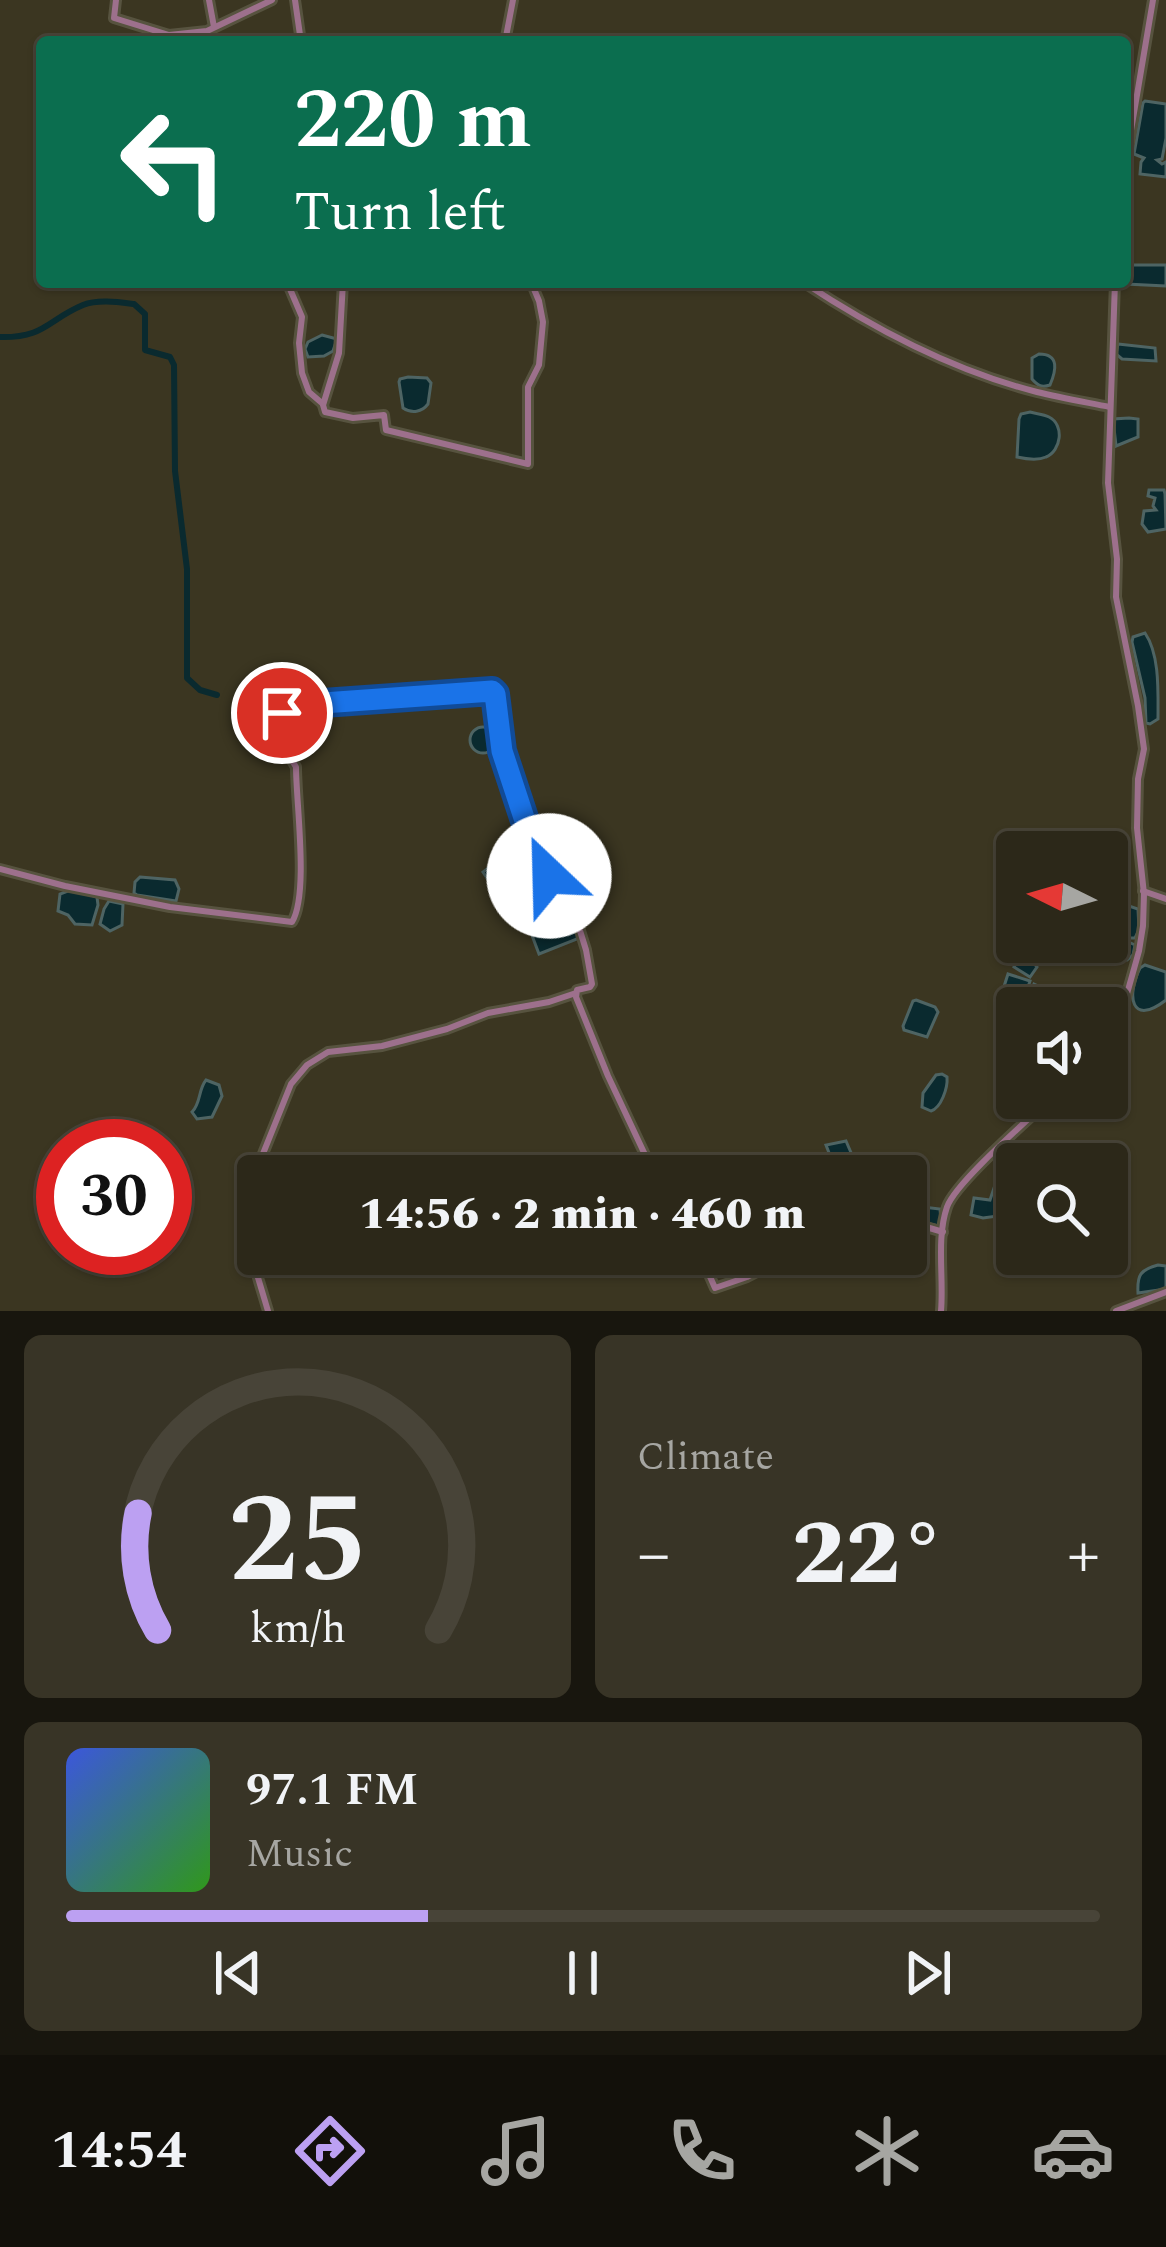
<!DOCTYPE html>
<meta charset="utf-8">
<style>
body{margin:0;font-family:Spectral,serif;background:#383426;color:#f1f3f6;height:100vh;display:flex;flex-direction:column;font-size:45px;white-space:nowrap}
*{box-sizing:border-box;margin:0}
p{font-size:39px;color:#a6a6a2}
.icon{flex:none;width:66px;height:66px;fill:none;stroke:currentColor;stroke-width:2;stroke-linecap:round;stroke-linejoin:round}
.map{position:relative;height:1311px;overflow:hidden}
.drawer{display:flex;flex-direction:column;gap:24px;padding:24px;background:#18160e;flex:1}
.drawer>*{flex:none}
.guide{position:absolute;left:36px;top:36px;width:1095px;height:252px;border-radius:12px;box-shadow:0 3px 9px #0004,0 0 0 3px #484438;background:#0b6e4f;color:#fff;overflow:hidden}
.needle{width:78px;rotate:275deg}
.fabs{position:absolute;left:996px;top:831px;display:grid;gap:24px}
.fabs a{display:grid;place-items:center;width:132px;height:132px;border-radius:12px;background:#2c2819;box-shadow:0 3px 9px #0004,0 0 0 3px #484438;font-size:60px}
.speed{position:absolute;left:36px;top:1119px;display:flex;gap:24px;font-size:60px;font-weight:700;text-align:center}
.speed>*{display:grid;place-content:center;width:156px;height:156px;border-radius:50%;background:#2c2819;box-shadow:0 3px 9px #0004,0 0 0 3px #484438;line-height:1}
.speed .limit{border:18px solid #d22;background:#fff;color:#111}
.pin{position:absolute;display:grid;place-items:center;width:102px;height:102px;color:#fff;margin:-51px;border:6px solid #fff;border-radius:50%;box-shadow:0 3px 12px #0007}
.me{position:absolute;width:132px;margin:-66px;rotate:336deg;stroke-linejoin:round;filter:drop-shadow(0 0 9px #0008)}
.turn{display:flex;align-items:center;gap:42px;height:252px;padding:0 60px;font-size:54px}
.turn .icon{width:156px;height:156px;stroke-width:2.5}
.turn b{display:block;font-size:84px;line-height:102px}
.big{font-size:90px;font-weight:800;line-height:1.1}
.drawer .card{flex:1;display:flex;flex-direction:column;justify-content:center;gap:18px;min-width:0;padding:0 42px;border-radius:18px;background:#383426}
.drawer .dial{align-items:center;gap:0}
.dial svg{height:312px;overflow:visible;fill:none;stroke:#484438;stroke-width:7;stroke-linecap:round;text-anchor:middle}
.dial text{fill:#f1f3f6;stroke:none}
.song{display:flex;align-items:center;gap:36px}
.cover{width:144px;height:144px;border-radius:18px;background:linear-gradient(135deg,hsl(230 70% 55%),hsl(110 70% 35%))}
.played{height:12px;border-radius:6px;background:linear-gradient(90deg,#bca0f2 35%,#484438 35%)}
.keys{display:flex;justify-content:space-around;direction:ltr}
.heat{display:flex;justify-content:space-between;align-items:center;font-size:66px;direction:ltr}
.drawer .tiles{flex:1;display:grid;gap:24px;grid-template-columns:1fr 1fr}
.card:last-child{grid-column:span 2}
.trip{position:absolute;left:237px;top:1155px;width:690px;height:120px;border-radius:12px;background:#2c2819;box-shadow:0 3px 9px #0004,0 0 0 3px #484438;font-weight:800;line-height:120px;text-align:center}
.dock{display:flex;height:192px;justify-content:space-around;align-items:center;background:#12100a;color:#a6a6a2}
.dock .icon{width:84px;height:84px}
.dock .on{color:#bca0f2}
.dock b{font-size:54px;color:#f1f3f6}
.map>svg:first-child{display:block}
.water{fill:#0a2a2f;stroke:#4e6463;stroke-width:3}
.lines{fill:none;stroke-linecap:round;stroke-linejoin:round}
.canal{stroke:#0a2a2f;stroke-width:6}
.minor-casing{stroke:#57533f;stroke-width:12}
.minor{stroke:#9d708c;stroke-width:6}
.route-casing{stroke:#114b97;stroke-width:30}
.route{stroke:#1a73e8;stroke-width:21}
</style>
<div class="map">
<svg width="1166" height="1311" viewBox="0 0 1166 1311">
<rect width="100%" height="100%" fill="#3b3621"/>
<g class="water">
<path d="M1145,101l21,3v34l-4,21 -5,1 5,4 4,-2v15l-26,-3 1,-12 3,-4 -10,-4 9,-51z"/>
<path d="M1126,265h40v21l-40,-2z"/>
<path d="M322,335l15,4 -4,12 -9,5 -16,1 -3,-8 3,-7z"/>
<path d="M1118,344l37,4 1,13 -34,-2 -6,-5z"/>
<path d="M1039,354c21,0 17,17 11,31 -9,3 -13,0 -18,-6v-21z"/>
<path d="M408,377l19,1 4,5 -3,21c-6,8 -16,10 -25,4l-4,-26 1,-3z"/>
<path d="M1030,412c7,2 13,2 19,5 16,8 12,34 -3,40 -9,4 -20,2 -29,0l2,-38 2,-5z"/>
<path d="M1129,418l9,1v18l-22,9 -3,-27z"/>
<path d="M1149,490h15l1,4 1,35 -18,3 -6,-8 2,-13 12,-1 -3,-4 2,-8 -7,-2z"/>
<path d="M1145,633c15,22 13,59 13,86l-8,5 -4,-1 -1,-25 -13,-56 1,-5z"/>
<circle cx="483" cy="740" r="13"/>
<path d="M543,832h5c9,7 14,26 10,36l-9,2 -8,-10 -6,-23z"/>
<path d="M521,849h8l6,25 -3,4 19,1 11,6 16,48 -1,6 -38,15 -9,-24 -9,-45 4,-6 -34,5 -8,-12 8,-6 26,-5z"/>
<path d="M140,877l35,3 4,9 -3,12 -39,-6 -3,-2 1,-11z"/>
<path d="M73,889l24,8 1,8 -6,20 -17,-1 -7,-9 -10,-4 2,-17z"/>
<path d="M109,901l14,3 -1,21 -12,6 -10,-7 4,-15z"/>
<path d="M1123,904l15,5 1,21 -4,8h-15l15,7 -2,10 -6,5 -24,-4 -7,-5v-9h11v-5l10,1 -3,-8 4,-22z"/>
<path d="M1016,937l1,5h17l17,7 -12,13 -9,-4 7,9 -7,10 -16,-10 5,-11h4l-13,-8 2,-8z"/>
<path d="M1145,965l21,7v28c-35,27 -40,-4 -26,-32z"/>
<path d="M1008,974l22,7 -9,27 -21,-9z"/>
<path d="M1034,984l26,12v12h-36z"/>
<path d="M916,1000l19,7 3,5 -11,25 -23,-7 -1,-4 10,-25z"/>
<path d="M942,1074l5,3c1,11 -6,31 -16,34l-9,-4 1,-14 13,-18z"/>
<path d="M206,1080l13,5 3,11 -10,21 -15,2 -5,-7c9,-9 6,-22 14,-32z"/>
<path d="M846,1141l15,35h-23l-12,-31z"/>
<path d="M994,1188h8l3,27 -22,3 -12,-3 3,-17 16,2z"/>
<path d="M906,1194l17,13 17,2 1,12 -3,5 -32,-8z"/>
<path d="M1158,1265l8,1v23l-28,4c-1,-18 2,-23 20,-28z"/>
</g>
<g class="lines">
<path class="canal" d="M0,337c45,1 47,-17 83,-32 15,-6 35,-3 51,-1l11,10v36l25,7 4,8 1,106 12,98v109l13,12 17,5"/>
<defs>
<g id="minor">
<path d="M116,0l-2,18 55,17 38,-4 65,-31"/>
<path d="M209,0l5,27"/>
<path d="M295,0l6,42"/>
<path d="M505,42l8,-42"/>
<path d="M1125,166l28,-166"/>
<path d="M287,282l15,35 -3,26 3,30 7,19 14,12"/>
<path d="M343,282l-4,71 -16,52 2,7 28,6 31,-3 2,15 142,34v-77l11,-22 4,-43 -4,-21 -8,-19"/>
<path d="M803,282c71,47 151,89 234,110 24,6 48,10 73,15"/>
<path d="M0,869l65,17 105,21 122,15c17,-28 4,-119 4,-155l-8,-13 -6,-41 41,-10 169,-12 3,3 7,57 27,82 9,38 26,8 22,71 6,34 -2,3 -13,3 -1,7 32,79 47,100"/>
<path d="M1143,891l23,8"/>
<path d="M1107,1038l16,-30 16,-57 4,-25 1,-32 -7,-66 1,-49 6,-30 -6,-43 -22,-109 1,-38 -9,-76 7,-201"/>
<path d="M906,1221l37,11"/>
<path d="M700,1254l15,34 32,-11 44,-23"/>
<path d="M268,1311l-24,-80v-30l47,-117 16,-19 21,-13 54,-6 65,-17 41,-16 61,-11 27,-9"/>
<path d="M941,1311c3,-33 -5,-72 6,-104 8,-24 82,-88 104,-109"/>
<path d="M1116,1311l50,-19"/>
</g>
</defs>
<use href="#minor" class="minor-casing"/>
<use href="#minor" class="minor"/>
</g>
<g class="lines">
<defs>
<path id="route" d="M282,713l41,-10 169,-12 3,3 7,57 27,82 9,38 11,5"/>
</defs>
<use href="#route" class="route-casing"/>
<use href="#route" class="route"/>
</g>
</svg>
<div class="fabs">
<a><svg class="needle" viewBox="-14 -14 28 28"><path d="M0-13l5 13h-10z" fill="#e53935"/><path d="M0 13l5-13h-10z" fill="#a6a6a2"/></svg></a>
<a><svg class="icon" aria-label="sound" viewBox="0 0 24 24"><path d="M4 9h4l5-4v14l-5-4H4zM17 9q2 3 0 6"/></svg></a>
<a><svg class="icon" aria-label="search" viewBox="0 0 24 24"><circle cx="10" cy="10" r="6"/><path d="M15 15l6 6"/></svg></a>
</div>
<div class="speed"><div class="limit">30</div></div>
<div class="pin" style="left:282px;top:713px;background:#d93025"><svg class="icon" aria-label="arrive" viewBox="0 0 24 24"><path d="M6 21V4h12l-3 4 3 4H6"/></svg></div>
<svg class="me" style="left:549px;top:876px" viewBox="-20 -20 40 40"><circle r="19" fill="#fff"/><path d="M0-13L10 11 0 6-10 11z" fill="#1a73e8"/></svg>
<div class="trip">14:56 · 2 min · 460 m</div>
<div class="guide">
<div class="turn"><svg class="icon" aria-label="left" viewBox="0 0 24 24"><path d="M17 20v-9H6M10 6l-5 5 5 5"/></svg><div><b>220 m</b>Turn left</div></div>
</div>
</div>
<section class="drawer">
<div class="tiles">
<div class="card dial"><svg viewBox="0 0 100 80">
<path d="M14 69A42 42 0 1 1 86 69"/>
<path d="M14 69A42 42 0 0 1 9 39" stroke="#bca0f2"/>
<text x="50" y="56" font-size="32" font-weight="700">25</text>
<text x="50" y="72" font-size="11">km/h</text>
</svg></div>
<div class="card"><p>Climate</p>
<div class="heat"><a>−</a><b class="big">22°</b><a>+</a></div>
</div>
<div class="card">
<div class="song"><i class="cover"></i><div><b>97.1 FM</b><p>Music</p></div></div>
<div class="played"></div>
<div class="keys"><svg class="icon" aria-label="previous" viewBox="0 0 24 24"><path d="M18 5L8 12l10 7zM5 5v14"/></svg><svg class="icon" aria-label="pause" viewBox="0 0 24 24"><path d="M8 5v14M16 5v14"/></svg><svg class="icon" aria-label="next" viewBox="0 0 24 24"><path d="M6 5l10 7-10 7zM19 5v14"/></svg></div>
</div>
</div>
</section>
<nav class="dock">
<b>14:54</b>
<svg class="icon on" aria-label="directions" viewBox="0 0 24 24"><path d="M12 3l9 9-9 9-9-9zM9 14v-3h6M13 9l2 2-2 2"/></svg>
<svg class="icon" aria-label="music" viewBox="0 0 24 24"><path d="M9 18V5l10-2v13"/><circle cx="6" cy="18" r="3"/><circle cx="16" cy="16" r="3"/></svg>
<svg class="icon" aria-label="phone" viewBox="0 0 24 24"><path d="M5 4h4l2 5-3 2q2 4 5 5l2-3 5 2v4C11 20 4 13 5 4z"/></svg>
<svg class="icon" aria-label="climate" viewBox="0 0 24 24"><path d="M12 3v18M4 7l16 10M4 17L20 7"/></svg>
<svg class="icon" aria-label="car" viewBox="0 0 24 24"><path d="M5 17H2v-5l4-1 3-4h7l3 4 3 1v5h-3M9 17h6M6 11h13"/><circle cx="7" cy="17" r="2"/><circle cx="17" cy="17" r="2"/></svg>
</nav>
